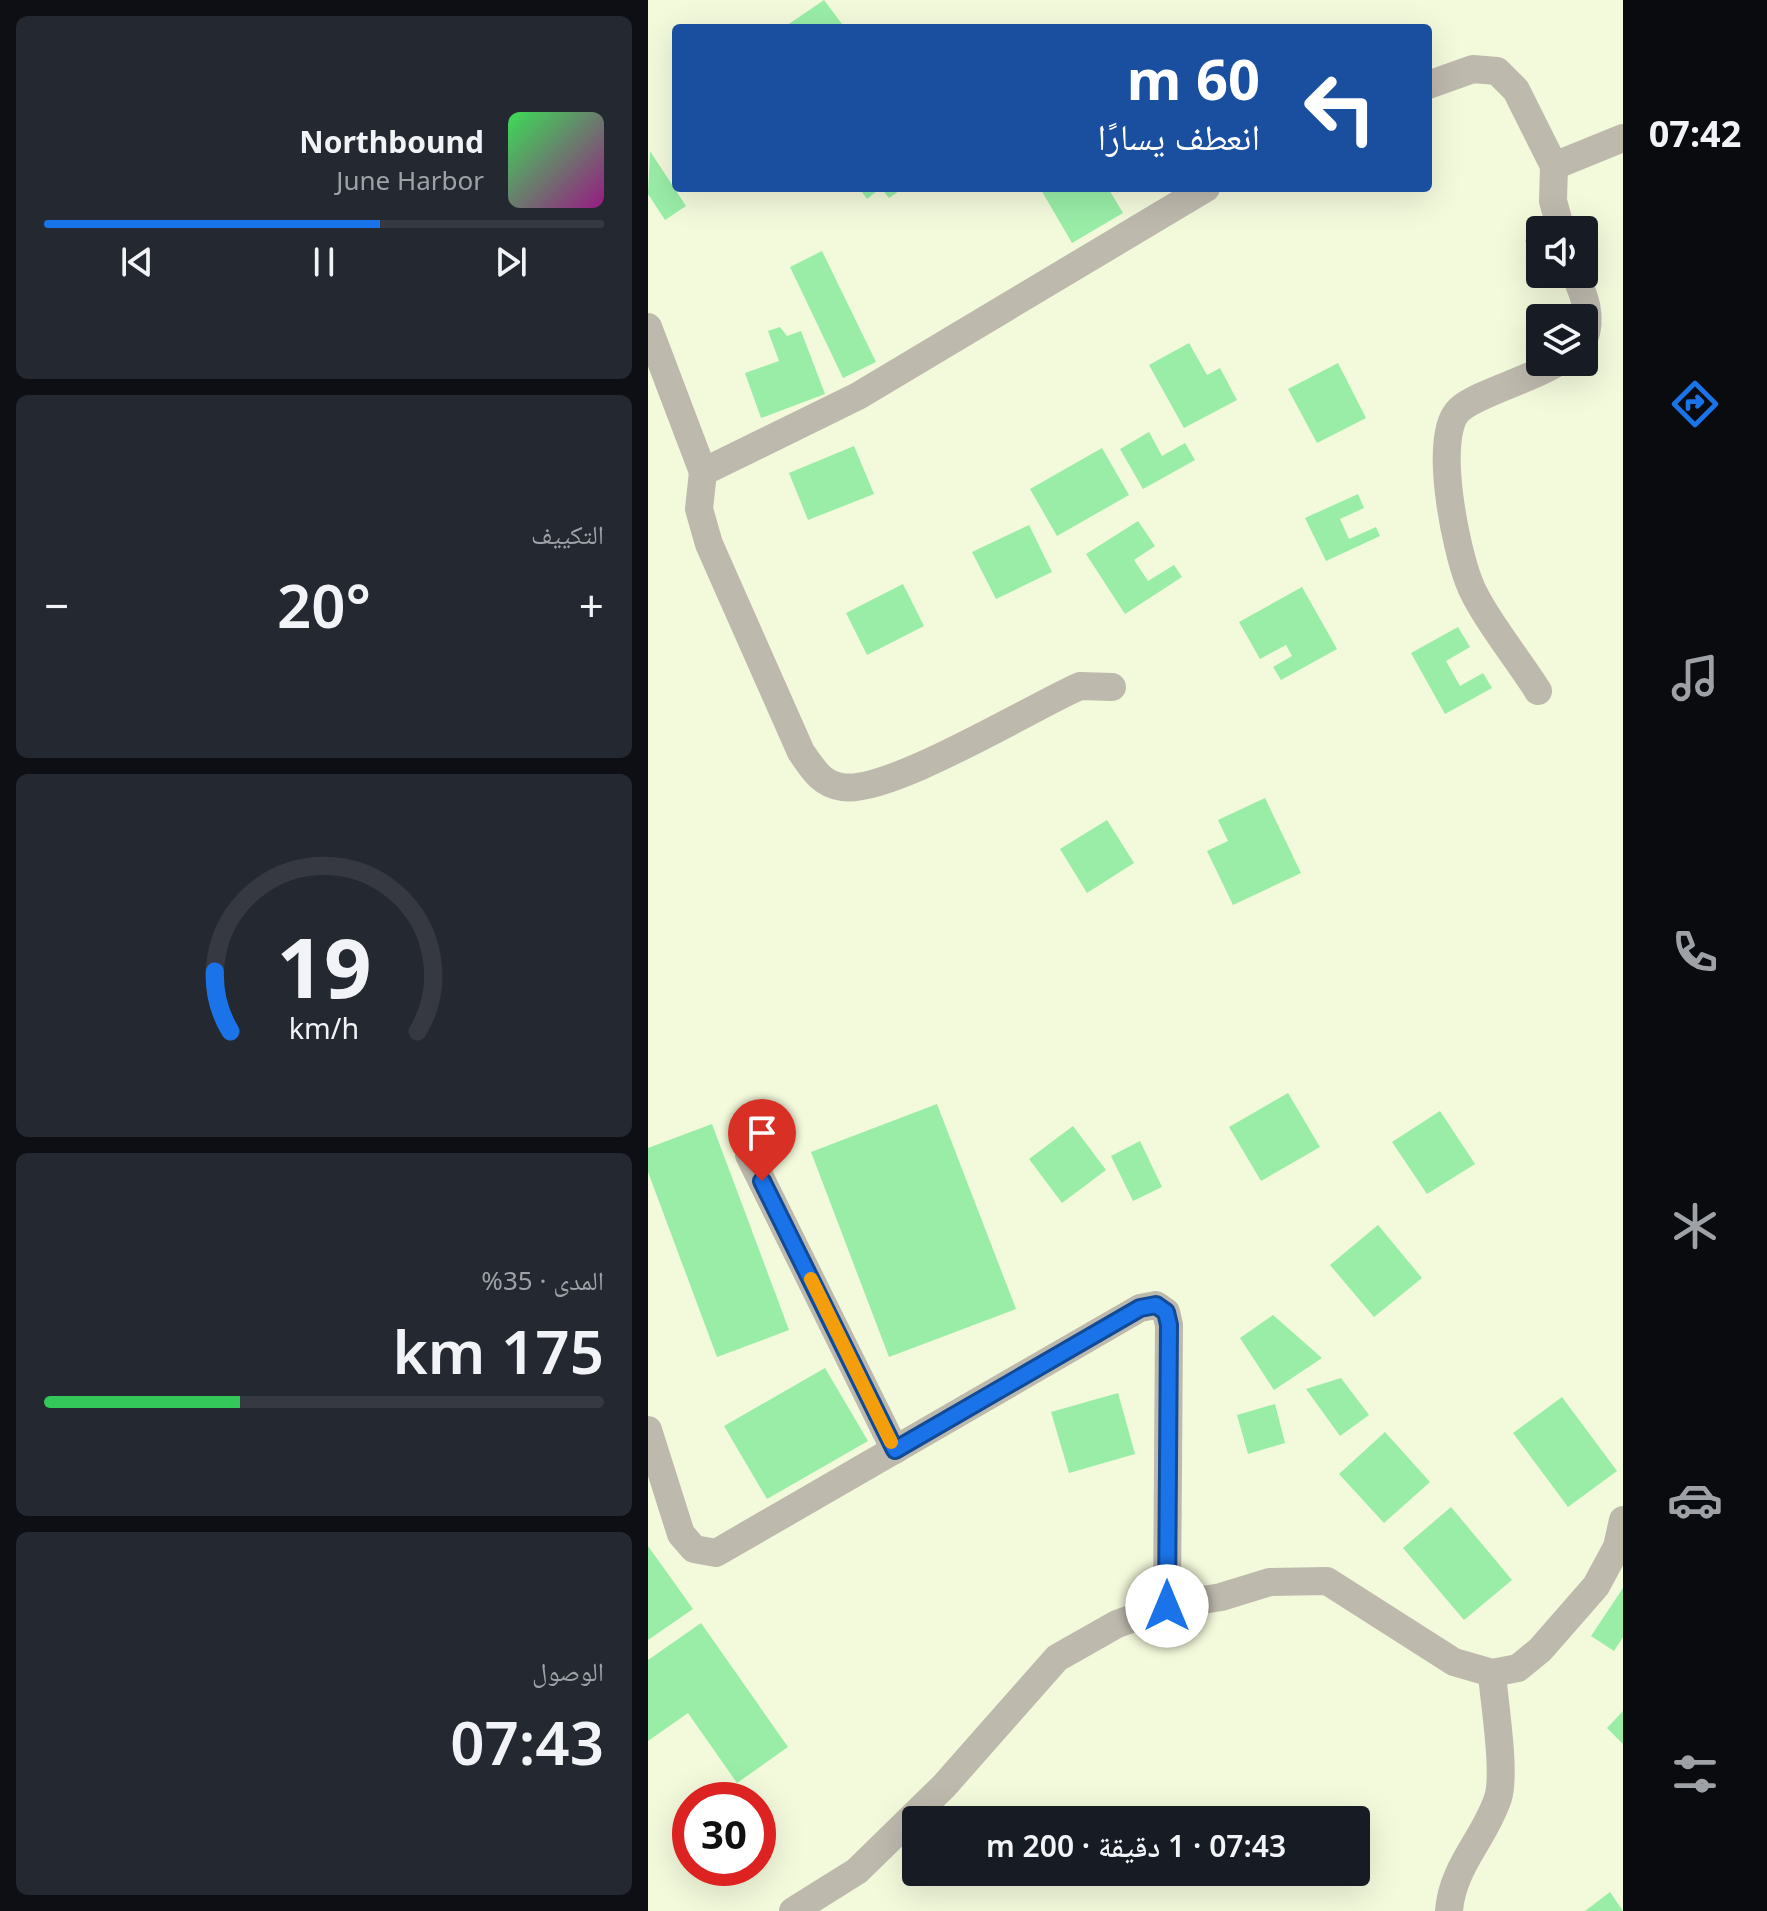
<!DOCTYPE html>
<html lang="ar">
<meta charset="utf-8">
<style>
body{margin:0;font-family:"Noto Sans","Noto Naskh Arabic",sans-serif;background:#242831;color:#f1f3f6;direction:rtl;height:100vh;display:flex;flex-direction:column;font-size:30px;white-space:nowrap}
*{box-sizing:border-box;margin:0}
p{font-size:26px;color:#9ea1a6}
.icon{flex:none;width:44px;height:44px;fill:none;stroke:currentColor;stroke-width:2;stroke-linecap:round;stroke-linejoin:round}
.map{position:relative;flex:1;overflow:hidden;direction:ltr}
.details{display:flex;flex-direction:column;gap:16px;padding:16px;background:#0d0f14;width:648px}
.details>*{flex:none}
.top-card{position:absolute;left:24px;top:24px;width:760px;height:168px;border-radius:8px;box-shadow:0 8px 32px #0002;direction:rtl;background:#1a4fa0;color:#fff;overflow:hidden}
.tools{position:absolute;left:878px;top:216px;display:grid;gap:16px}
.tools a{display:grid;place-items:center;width:72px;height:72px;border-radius:8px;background:#171b24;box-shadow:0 8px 32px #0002;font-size:40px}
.speed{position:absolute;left:24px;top:1782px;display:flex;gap:16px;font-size:40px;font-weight:700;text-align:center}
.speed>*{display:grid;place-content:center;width:104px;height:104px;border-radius:50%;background:#171b24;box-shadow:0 8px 32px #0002;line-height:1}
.speed .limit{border:12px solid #d22;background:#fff;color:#111}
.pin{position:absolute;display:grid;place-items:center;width:68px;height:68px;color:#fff;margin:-82px -34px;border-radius:50% 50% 50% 0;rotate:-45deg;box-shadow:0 0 8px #0007}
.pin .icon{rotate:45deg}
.me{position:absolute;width:88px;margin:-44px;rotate:0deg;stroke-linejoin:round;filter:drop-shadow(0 0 6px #0008)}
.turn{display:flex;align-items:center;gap:28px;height:168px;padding:0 40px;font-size:36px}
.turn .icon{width:104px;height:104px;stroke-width:2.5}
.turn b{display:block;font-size:56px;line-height:68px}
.big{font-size:60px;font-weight:600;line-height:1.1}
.details .card{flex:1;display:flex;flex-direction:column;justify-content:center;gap:12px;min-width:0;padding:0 28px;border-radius:12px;background:#242831}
.details .dial{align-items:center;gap:0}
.dial svg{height:208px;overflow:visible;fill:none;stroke:#363941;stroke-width:7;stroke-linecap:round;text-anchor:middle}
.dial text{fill:#f1f3f6;stroke:none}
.song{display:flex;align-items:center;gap:24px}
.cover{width:96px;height:96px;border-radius:12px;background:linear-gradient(135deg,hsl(130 70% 55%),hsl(310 70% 35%))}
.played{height:8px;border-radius:4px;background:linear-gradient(90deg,#1a73e8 60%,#363941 60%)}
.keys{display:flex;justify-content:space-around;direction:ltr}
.heat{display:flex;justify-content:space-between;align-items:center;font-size:44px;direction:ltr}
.charge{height:12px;border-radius:6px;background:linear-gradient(90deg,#34c759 35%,#363941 0)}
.trip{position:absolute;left:254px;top:1806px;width:468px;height:80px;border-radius:8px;background:#171b24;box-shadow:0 8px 32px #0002;font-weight:600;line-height:80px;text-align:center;direction:rtl}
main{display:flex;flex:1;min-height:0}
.tab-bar{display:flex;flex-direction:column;width:144px;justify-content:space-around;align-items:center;background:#090b0e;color:#9ea1a6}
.tab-bar .icon{width:56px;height:56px}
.tab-bar .selected{color:#1a73e8}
.tab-bar b{font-size:36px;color:#f1f3f6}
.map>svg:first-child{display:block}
.building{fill:#99eda7}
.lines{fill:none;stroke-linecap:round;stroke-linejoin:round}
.street{stroke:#beb9ad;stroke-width:28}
.route-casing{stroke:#114b97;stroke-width:20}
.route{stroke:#1a73e8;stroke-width:14}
.slow{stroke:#f59e0b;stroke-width:14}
</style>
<main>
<nav class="tab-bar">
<b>07:42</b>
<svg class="icon selected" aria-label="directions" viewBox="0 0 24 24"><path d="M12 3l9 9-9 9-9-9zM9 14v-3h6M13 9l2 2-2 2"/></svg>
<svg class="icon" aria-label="music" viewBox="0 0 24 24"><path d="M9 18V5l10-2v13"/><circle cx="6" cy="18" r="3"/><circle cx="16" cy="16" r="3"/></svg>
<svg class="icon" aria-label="phone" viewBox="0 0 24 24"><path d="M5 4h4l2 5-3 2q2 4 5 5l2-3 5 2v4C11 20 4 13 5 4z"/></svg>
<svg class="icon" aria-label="climate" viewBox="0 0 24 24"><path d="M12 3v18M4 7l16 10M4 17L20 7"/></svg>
<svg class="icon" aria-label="car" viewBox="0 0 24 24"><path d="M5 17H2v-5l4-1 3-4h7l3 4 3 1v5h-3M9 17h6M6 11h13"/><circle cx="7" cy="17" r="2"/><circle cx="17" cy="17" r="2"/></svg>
<svg class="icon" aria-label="filters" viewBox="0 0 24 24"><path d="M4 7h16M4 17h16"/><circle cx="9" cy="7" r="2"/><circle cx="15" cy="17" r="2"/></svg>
</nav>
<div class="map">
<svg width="975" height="1911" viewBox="0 0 975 1911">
<rect width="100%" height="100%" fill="#f3f9db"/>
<g class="building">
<path d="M176,0l21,28h-62z"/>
<path d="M2,151l36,55 -21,14 -17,-26z"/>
<path d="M211,188h39l1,3 -10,7 -8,-10 -14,11z"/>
<path d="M392,188h68l15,25 -51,30z"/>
<path d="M892,235v39l16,1 -18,5 -13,-40z"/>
<path d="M174,251l54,111 -33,16 -53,-111z"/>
<path d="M132,327l7,9 14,-5 24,63 -64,24 -16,-45 34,-12 -11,-30z"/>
<path d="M541,343l18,32 13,-7 17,32 -53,28 -35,-63z"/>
<path d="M690,363l28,55 -49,25 -29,-54z"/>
<path d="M501,432l13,24 23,-13 10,17 -52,29 -23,-40z"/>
<path d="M206,446l20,48 -66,26 -19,-47z"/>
<path d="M454,448l27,47 -72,41 -27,-47z"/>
<path d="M710,494l6,14 -24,11 9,20 27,-12 4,9 -54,25 -21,-43z"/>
<path d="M490,521l17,25 -21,14 14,21 26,-16 8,12 -57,37 -39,-60z"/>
<path d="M381,525l23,47 -56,27 -24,-47z"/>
<path d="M255,584l21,42 -57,29 -21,-42z"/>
<path d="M654,587l35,62 -56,31 -8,-13 19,-11 -6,-11 -26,14 -21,-37z"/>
<path d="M810,627l12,20 -24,14 14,25 23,-13 9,15 -47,26 -34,-61z"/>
<path d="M617,798l36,75 -68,32 -26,-54 21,-10 -10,-21z"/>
<path d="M459,820l27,43 -47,30 -27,-44z"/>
<path d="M640,1093l32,54 -59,34 -32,-54z"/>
<path d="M289,1104l79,205 -127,48 -78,-205z"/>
<path d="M792,1111l35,53 -48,30 -35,-52z"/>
<path d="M64,1124l77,206 -72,27 -69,-185v-24z"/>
<path d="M425,1126l33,44 -44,33 -33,-44z"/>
<path d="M492,1141l22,46 -29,14 -22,-45z"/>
<path d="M730,1225l44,53 -48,39 -44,-52z"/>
<path d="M625,1315l49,43 -48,32 -34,-52z"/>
<path d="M177,1368l43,73 -101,58 -43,-73z"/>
<path d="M693,1378l28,37 -29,21 -34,-47z"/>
<path d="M470,1393l17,61 -66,19 -18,-61z"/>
<path d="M914,1397l55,74 -49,36 -55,-74z"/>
<path d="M627,1404l10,39 -37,11 -11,-39z"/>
<path d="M737,1432l45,50 -46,41 -45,-49z"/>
<path d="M803,1507l61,73 -48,40 -61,-72z"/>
<path d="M0,1546l45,63 -45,31z"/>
<path d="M975,1588v49l-9,14 -23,-15z"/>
<path d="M53,1623l87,124 -51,36 -49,-70 -40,28v-81z"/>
<path d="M975,1711v33l-16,-16z"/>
<path d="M962,1892l13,19h-38z"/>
</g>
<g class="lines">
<g class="street">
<path d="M780,85l45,-16 24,2 19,19 38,76 -1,35 8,29"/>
<path d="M906,166l69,-28"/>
<path d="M927,274c9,21 18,43 9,65"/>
<path d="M0,327l55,145 155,-76 348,-208"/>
<path d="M55,472l-4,37 10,35 92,208c12,17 20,32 41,35 46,8 188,-79 238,-101l32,1"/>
<path d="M890,691c-18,-29 -58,-79 -69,-109 -13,-33 -37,-146 -10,-172 16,-16 76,-32 99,-48"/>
<path d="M101,1155l146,295"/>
<path d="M0,1430l33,104 13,15 22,4 424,-245 16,-3 10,7 3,13 -2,281"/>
<path d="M145,1911l64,-40 87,-85 113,-128 60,-34 50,-18 54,-9 49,-15 57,-1 127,81 38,11 26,-5 22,-18 56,-64 21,-39 6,-27"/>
<path d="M801,1911c3,-44 36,-73 49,-113 8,-26 -4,-96 -6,-125"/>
</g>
</g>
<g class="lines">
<defs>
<path id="route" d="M114,1181l133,269 245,-142 16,-3 10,7 3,13 -2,281"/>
</defs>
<use href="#route" class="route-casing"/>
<use href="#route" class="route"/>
<path class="slow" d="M163,1279l80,163"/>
</g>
</svg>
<div class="tools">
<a><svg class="icon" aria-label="sound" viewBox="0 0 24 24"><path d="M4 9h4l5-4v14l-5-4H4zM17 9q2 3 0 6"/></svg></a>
<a><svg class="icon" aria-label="layers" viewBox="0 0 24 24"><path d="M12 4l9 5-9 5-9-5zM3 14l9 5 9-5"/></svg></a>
</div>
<div class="speed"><div class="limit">30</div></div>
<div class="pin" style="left:114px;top:1181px;background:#d93025"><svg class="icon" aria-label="arrive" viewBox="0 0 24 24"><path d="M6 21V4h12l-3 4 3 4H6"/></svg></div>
<svg class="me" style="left:519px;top:1606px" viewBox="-20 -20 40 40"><circle r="19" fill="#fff"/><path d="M0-13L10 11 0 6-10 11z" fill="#1a73e8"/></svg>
<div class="trip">07:43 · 1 دقيقة · 200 m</div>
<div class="top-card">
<div class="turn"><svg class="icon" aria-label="left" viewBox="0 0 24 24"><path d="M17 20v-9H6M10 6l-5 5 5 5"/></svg><div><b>60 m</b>انعطف يسارًا</div></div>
</div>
</div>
<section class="details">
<div class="card">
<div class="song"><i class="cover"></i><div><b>Northbound</b><p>June Harbor</p></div></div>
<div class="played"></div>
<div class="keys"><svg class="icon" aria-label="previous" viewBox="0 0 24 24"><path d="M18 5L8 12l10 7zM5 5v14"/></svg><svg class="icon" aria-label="pause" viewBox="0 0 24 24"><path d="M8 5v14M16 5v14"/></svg><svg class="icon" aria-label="next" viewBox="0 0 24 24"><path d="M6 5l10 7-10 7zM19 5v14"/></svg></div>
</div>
<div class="card"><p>التكييف</p>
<div class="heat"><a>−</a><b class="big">20°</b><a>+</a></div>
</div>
<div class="card dial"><svg viewBox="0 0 100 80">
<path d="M14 69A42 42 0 1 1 86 69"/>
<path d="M14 69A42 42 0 0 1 8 46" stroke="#1a73e8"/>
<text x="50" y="56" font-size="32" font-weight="700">19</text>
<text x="50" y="72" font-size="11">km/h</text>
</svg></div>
<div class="card"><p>المدى · 35%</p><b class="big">175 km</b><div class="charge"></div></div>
<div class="card"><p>الوصول</p><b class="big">07:43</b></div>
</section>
</main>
